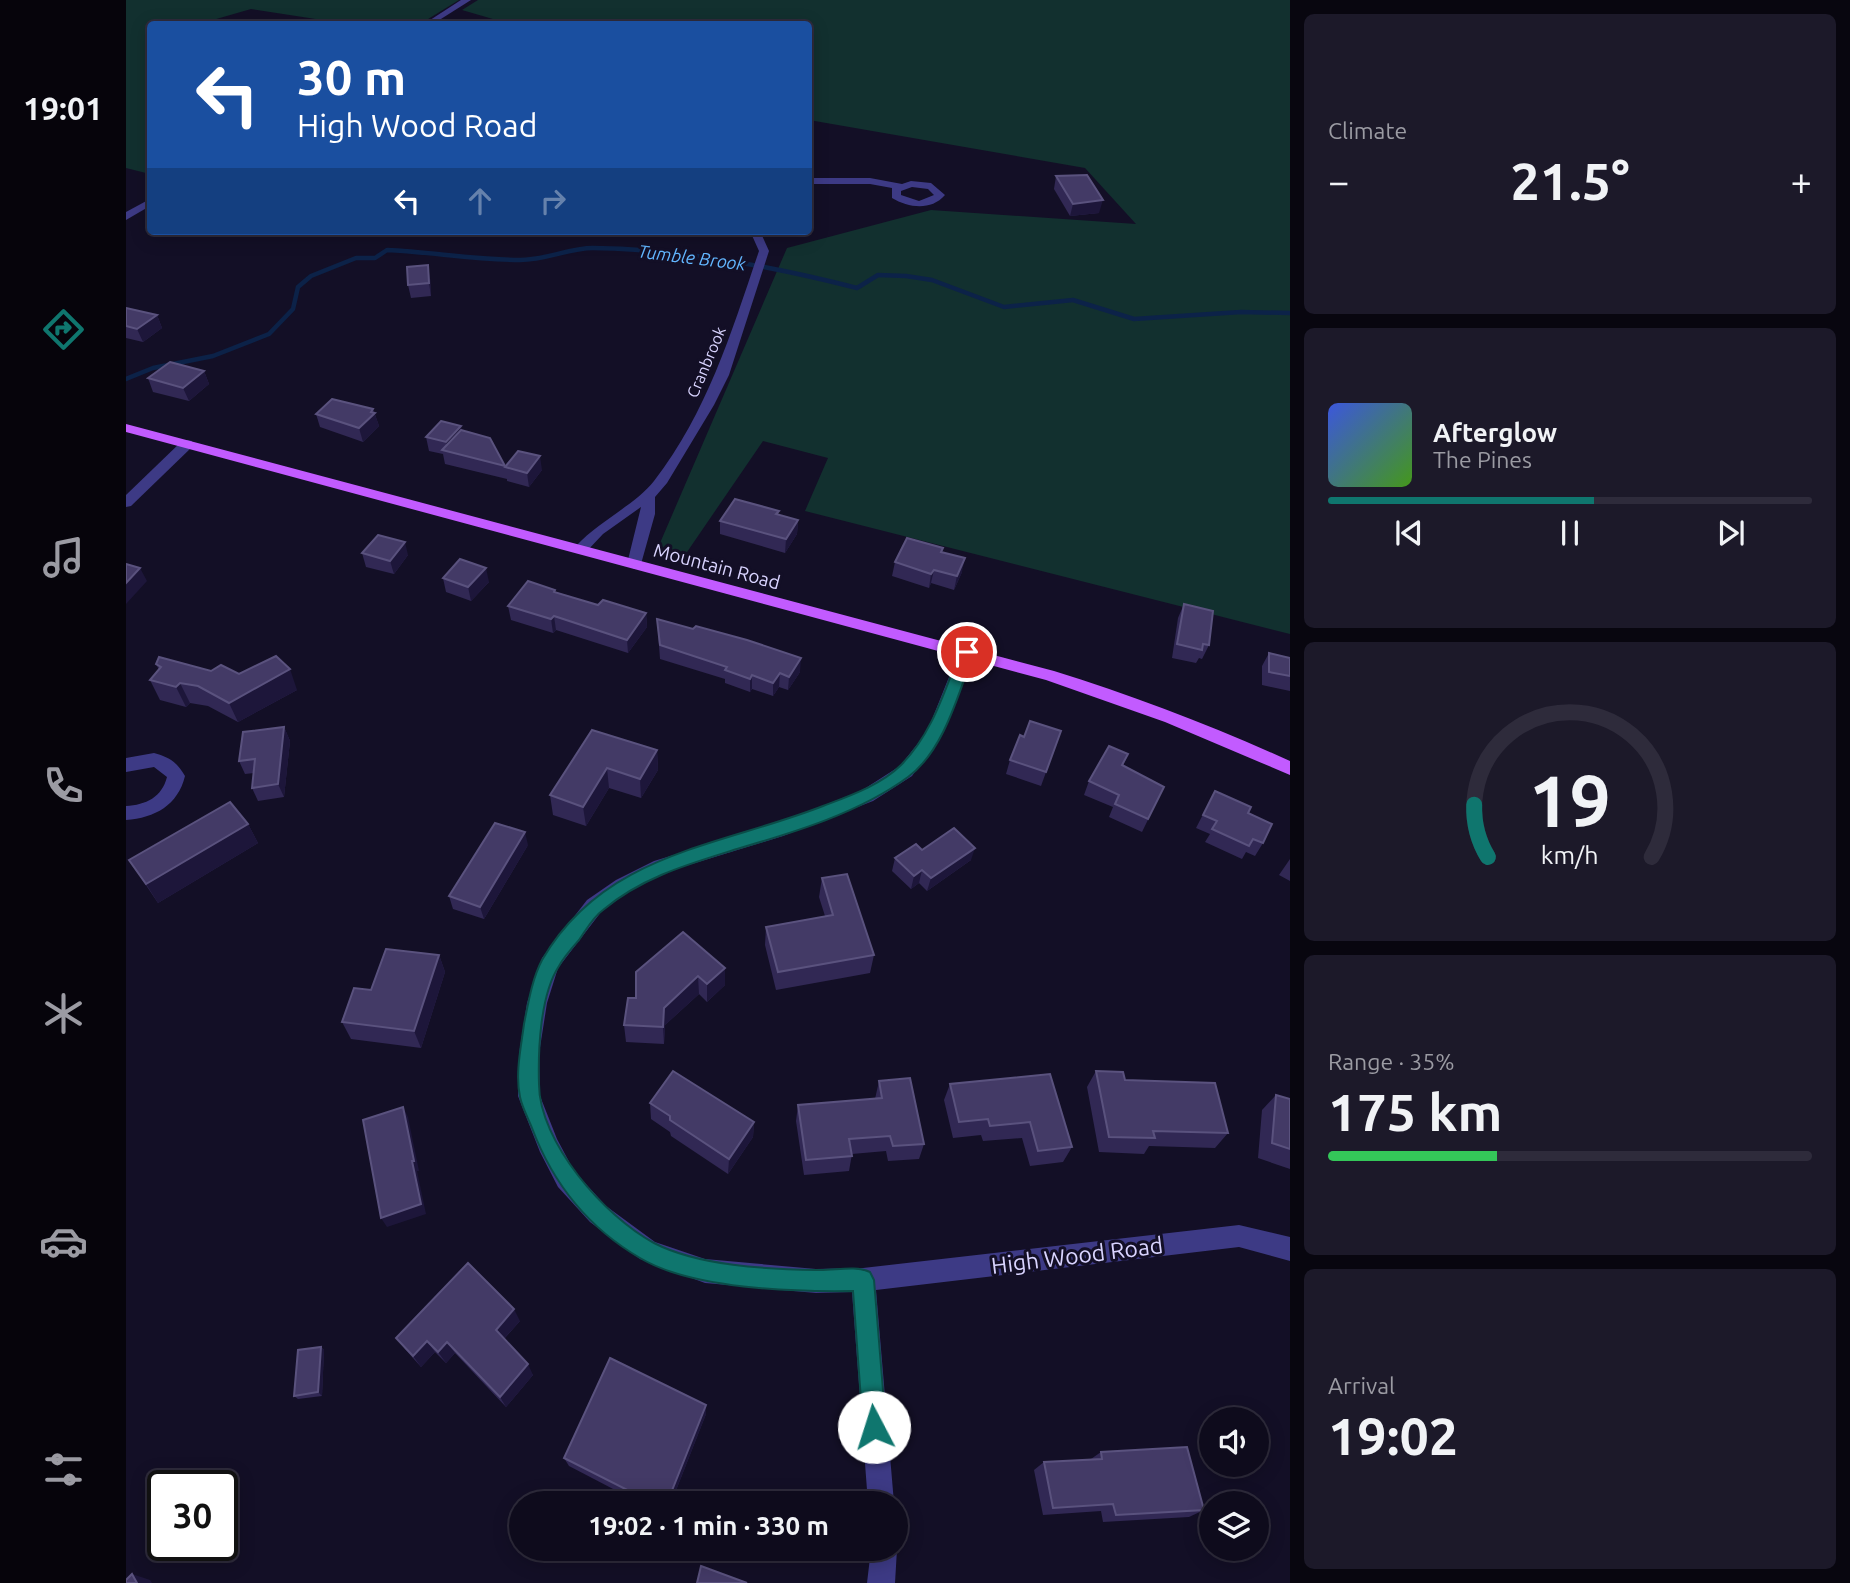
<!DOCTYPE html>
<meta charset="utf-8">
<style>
body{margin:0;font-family:Ubuntu,sans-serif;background:#1c1929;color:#f1f3f6;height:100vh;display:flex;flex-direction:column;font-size:26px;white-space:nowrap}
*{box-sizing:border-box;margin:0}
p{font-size:23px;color:#9b9ba3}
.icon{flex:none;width:38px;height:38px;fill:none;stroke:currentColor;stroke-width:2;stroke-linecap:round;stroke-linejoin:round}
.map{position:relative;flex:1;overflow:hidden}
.drawer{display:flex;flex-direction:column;gap:14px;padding:14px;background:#08060f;width:560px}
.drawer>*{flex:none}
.hud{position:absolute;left:21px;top:21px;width:665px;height:214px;border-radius:7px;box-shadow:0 4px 18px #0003,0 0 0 2px #2e2b3b;background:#1a4fa0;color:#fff;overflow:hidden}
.tools{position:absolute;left:1073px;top:1407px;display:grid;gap:14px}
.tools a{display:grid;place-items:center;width:70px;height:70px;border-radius:50%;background:#0e0b1c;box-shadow:0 4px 18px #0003,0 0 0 2px #2e2b3b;font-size:35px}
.speed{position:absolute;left:21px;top:1470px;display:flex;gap:14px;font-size:35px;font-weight:700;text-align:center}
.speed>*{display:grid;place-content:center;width:91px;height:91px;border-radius:50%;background:#0e0b1c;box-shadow:0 4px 18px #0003,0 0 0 2px #2e2b3b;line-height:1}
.speed .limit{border:4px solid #111;border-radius:10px;background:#fff;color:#111}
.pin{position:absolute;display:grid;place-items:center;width:60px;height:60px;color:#fff;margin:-30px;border:4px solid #fff;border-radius:50%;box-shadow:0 2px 7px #0007}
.me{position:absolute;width:77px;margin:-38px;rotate:355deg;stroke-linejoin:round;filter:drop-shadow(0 0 5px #0008)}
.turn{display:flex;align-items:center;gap:24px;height:147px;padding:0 35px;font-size:32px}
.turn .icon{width:91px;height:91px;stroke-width:2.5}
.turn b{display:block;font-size:49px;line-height:60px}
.lanes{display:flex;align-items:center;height:66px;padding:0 35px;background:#0003;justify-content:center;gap:35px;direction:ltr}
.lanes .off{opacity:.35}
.big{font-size:52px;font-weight:700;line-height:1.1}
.drawer .card{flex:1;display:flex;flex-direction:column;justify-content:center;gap:10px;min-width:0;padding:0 24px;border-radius:10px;background:#1c1929}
.drawer .dial{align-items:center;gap:0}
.dial svg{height:182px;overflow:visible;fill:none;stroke:#2e2b3b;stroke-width:7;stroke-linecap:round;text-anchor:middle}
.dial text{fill:#f1f3f6;stroke:none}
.song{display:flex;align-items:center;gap:21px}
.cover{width:84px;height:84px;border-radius:10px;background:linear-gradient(135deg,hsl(230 70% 55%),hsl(100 70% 35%))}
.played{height:7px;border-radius:4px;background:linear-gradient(90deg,#0f766e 55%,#2e2b3b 55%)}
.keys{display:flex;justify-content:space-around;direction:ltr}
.heat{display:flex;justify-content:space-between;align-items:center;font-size:38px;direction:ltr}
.charge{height:10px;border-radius:5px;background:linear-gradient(90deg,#34c759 35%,#2e2b3b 0)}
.trip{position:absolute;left:383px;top:1491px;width:399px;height:70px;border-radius:35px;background:#0e0b1c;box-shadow:0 4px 18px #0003,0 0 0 2px #2e2b3b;font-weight:700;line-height:70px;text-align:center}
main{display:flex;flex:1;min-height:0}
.tab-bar{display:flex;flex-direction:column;width:126px;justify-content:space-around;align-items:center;background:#06040b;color:#9b9ba3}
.tab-bar .icon{width:49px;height:49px}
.tab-bar .on{color:#0f766e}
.tab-bar b{font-size:32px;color:#f1f3f6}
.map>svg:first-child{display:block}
.green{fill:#12302f}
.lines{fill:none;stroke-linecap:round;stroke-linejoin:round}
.stream{stroke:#0c2248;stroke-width:4.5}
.minor{fill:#3d3a85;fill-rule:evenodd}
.major{fill:#c25bff;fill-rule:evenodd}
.wall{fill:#312854}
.shaded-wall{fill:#1d163a}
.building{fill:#433a66;stroke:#5a527e;stroke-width:2}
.route{fill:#0f766e;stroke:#0a4d48;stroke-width:2}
.labels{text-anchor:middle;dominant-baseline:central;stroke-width:6;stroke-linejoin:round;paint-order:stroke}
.far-street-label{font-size:16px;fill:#d9d4ff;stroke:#130f26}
.far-water-label{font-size:18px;font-style:italic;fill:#62b6ff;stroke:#130f26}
.street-label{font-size:19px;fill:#d9d4ff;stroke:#130f26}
.near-street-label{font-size:23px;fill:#d9d4ff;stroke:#130f26}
</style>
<main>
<nav class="tab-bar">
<b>19:01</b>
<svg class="icon on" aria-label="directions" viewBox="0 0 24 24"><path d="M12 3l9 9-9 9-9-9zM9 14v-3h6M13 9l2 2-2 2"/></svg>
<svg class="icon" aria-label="music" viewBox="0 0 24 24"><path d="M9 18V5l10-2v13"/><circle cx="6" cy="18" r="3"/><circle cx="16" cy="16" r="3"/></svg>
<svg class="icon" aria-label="phone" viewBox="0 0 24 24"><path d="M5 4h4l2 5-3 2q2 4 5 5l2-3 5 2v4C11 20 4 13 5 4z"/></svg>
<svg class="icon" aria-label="climate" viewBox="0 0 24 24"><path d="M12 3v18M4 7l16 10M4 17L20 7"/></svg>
<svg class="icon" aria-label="car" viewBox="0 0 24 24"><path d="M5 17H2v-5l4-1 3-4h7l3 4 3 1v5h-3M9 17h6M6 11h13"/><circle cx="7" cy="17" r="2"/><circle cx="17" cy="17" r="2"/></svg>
<svg class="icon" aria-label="filters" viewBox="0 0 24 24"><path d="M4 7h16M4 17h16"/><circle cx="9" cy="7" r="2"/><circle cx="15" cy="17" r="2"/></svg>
</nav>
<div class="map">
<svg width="1164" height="1583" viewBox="0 0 1164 1583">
<rect width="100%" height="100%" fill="#130f26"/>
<g class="green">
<path d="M0,0h333l-39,24h-72l-97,-15 -52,15h-49v150l-24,-6z"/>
<path d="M352,0h812v634l-485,-123 23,-53 -65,-17 -78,114 -28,-5 130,-302 144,-38 205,14 -51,-56 -276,-48 -1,-96h-298l-48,-14z"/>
</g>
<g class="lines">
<path class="stream" d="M0,379l27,-11 60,-12 56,-22 24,-25 5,-22 13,-11 45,-18h19l12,-8c44,2 89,10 133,10 26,0 49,-12 73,-12 89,1 178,18 264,40l21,-13 28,1 26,4 72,27 69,-7 61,19 107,-7 49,1"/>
<g class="minor">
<path d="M335,0h10l-38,24h-9z"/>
<path d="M682,178h62l32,6 9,-3 20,2 14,12c-14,16 -36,13 -53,3v-10l-22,-4h-62zM786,187l16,2 6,6 -15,6 -18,-6v-4z"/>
<path d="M24,199v7l-24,14v-8z"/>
<path d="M624,231h10l9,20 -40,124 -15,30 -47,78 -12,14v17l-14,50 -7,5 -7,-5 14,-57 -38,27 -17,18h-10l-2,-3 2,-3c23,-25 59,-41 78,-65 54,-70 77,-148 105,-230z"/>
<path d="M61,440l5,1v6l-61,59 -5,1v-12l56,-54z"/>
<path d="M841,646l8,6 -33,83 -30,41 -39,25 -90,35 -117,36 -36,18 -29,22 -43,56 -11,35 -8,51 1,42 17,43 17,32 32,35 49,36 50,17 111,10 47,-1 376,-43 51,12v24l-51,-14 -363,43 18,213h-26l-16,-211 -36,1 -111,-10 -65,-24 -50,-37 -32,-35 -18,-35 -22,-56 1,-42 8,-51 15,-45 45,-58 29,-20 38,-19 119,-36 88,-34 39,-25 27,-34 32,-80z"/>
<path d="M28,753c15,4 23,9 31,23 -7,29 -30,42 -59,44v-14c20,-1 36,-9 41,-29l-13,-10 -28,5v-14z"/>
<path d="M770,1546l1,3 -2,34h-28l4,-34h25z"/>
</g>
<path class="major" d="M0,424l928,247c80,25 159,55 236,90v14l-125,-53 -119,-42 -920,-248z"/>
</g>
<g class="wall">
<path d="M930,176l43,37 -29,3 -16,-27z"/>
<path d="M304,278l1,18 -20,2 -3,-13z"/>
<path d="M0,308l31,7 5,13 -19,14 -17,-4z"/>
<path d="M78,371l5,13 -20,17 -36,-9 -5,-14z"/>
<path d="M247,409l6,17 -16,16 -43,-15 -4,-13z"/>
<path d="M336,430l44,36 36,4 -13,17 -22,-6v-2l-62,-15 -2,-10 -14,-3 -3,-14z"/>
<path d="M653,511l-1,4 20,5 -1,14 -12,19 -65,-19v-13z"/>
<path d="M817,548l-1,4 20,20 -8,18 -23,-7 -2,5 -37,-12 3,-14z"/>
<path d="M236,553l46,2 -14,19 -28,-7z"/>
<path d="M317,578l46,4 -18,19 -25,-9z"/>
<path d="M430,592l42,13 48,8 1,14 -19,26 -72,-23 -3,3 -42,-13 -3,-14z"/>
<path d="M1058,604l25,41 -7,14 -3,-1 -3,5 -24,-5 6,-40z"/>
<path d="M531,619l143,53 -12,18 -9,-3 -6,9 -21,-7 -2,3 -25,-9v-4l-65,-20z"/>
<path d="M1143,653l21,5v33l-28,-6v-19z"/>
<path d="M30,664l83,10 58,16 -59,32 -30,-16 -18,-3 -4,4 -26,-7 -10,-20 9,-10z"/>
<path d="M158,727l6,14 -6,56 -26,4 -6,-13 2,-15 -9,1 -6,-13z"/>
<path d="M466,730l65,20 1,20 -17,28 -32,-10 -23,38 -33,-11 -3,-20z"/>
<path d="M935,731l-20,55 -35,-12 4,-14 14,-23z"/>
<path d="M1002,754l-5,12 41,21 -22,45 -33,-15 4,-10 -29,-12 5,-14z"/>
<path d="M1089,791l33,22 15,30 -8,13 -9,-4 -4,7 -37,-17 5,-8 -14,-6z"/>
<path d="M122,824l10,19 -100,60 -29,-43z"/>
<path d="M402,845l-44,74 -31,-10 -4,-13z"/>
<path d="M796,850l49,10 -44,31 -8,-8 -8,6 -19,-18 3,-13z"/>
<path d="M1164,859v22l-11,-6z"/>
<path d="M696,878l52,77 -4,18 -94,17 -11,-45 1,-18 59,-11 -6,-19z"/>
<path d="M557,932l42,53 -18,17 -8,-8 -34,31 -1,19 -38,-2 -2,-17 12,-27z"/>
<path d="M313,955l6,17 -24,76 -70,-9 -9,-17 29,-32z"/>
<path d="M970,1071l29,9 103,53 -13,15 -66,-2 -5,8 -45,-2 -12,-65z"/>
<path d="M924,1074l22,73 -9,15 -33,4 -8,-28 -39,3 -2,-6 -28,3 -9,-38 6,-16z"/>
<path d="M753,1081l45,63 -5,15 -31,2 -2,-10 -34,3 -3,17 -45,4 -8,-54 2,-16 77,-6z"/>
<path d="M1150,1095l14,4v70l-32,-11 4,-48z"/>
<path d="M524,1103l104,19 -1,15 -25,37 -57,-38 -1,-4 -19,-13z"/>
<path d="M394,1321l-16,18 29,36 -27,32 -51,-54 -9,10 -11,-11 -14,15 -16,-18 -9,-11z"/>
<path d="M195,1347l3,3 -2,46 -24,3 -4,-3z"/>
<path d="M580,1414l-35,89h-31l-71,-37 -5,-8z"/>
<path d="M975,1452l103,58 -15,7 -86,5 -2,-11 -58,4 -9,-45 10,-8 47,-3z"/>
</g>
<g class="shaded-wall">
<path d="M977,200l-4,13 -29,3 3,-12z"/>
<path d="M302,265l2,13 1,18 -2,-13z"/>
<path d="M31,315l5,13 -19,14 -6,-13z"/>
<path d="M78,371l5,13 -20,17 -6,-13z"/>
<path d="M247,409l6,17 -16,16 -4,-14z"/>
<path d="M335,426l3,13 -16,13 -2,-10z"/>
<path d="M414,456l2,14 -13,17 -2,-14z"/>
<path d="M672,520l-1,14 -12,19 1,-14z"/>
<path d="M279,542l3,13 -14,19 -4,-13z"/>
<path d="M839,558l-3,14 -8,18 3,-14z"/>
<path d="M14,568l7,13 -21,23v-21z"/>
<path d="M360,568l3,14 -18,19 -3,-14z"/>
<path d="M808,570l-3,13 -2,5 2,-14z"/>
<path d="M520,613l1,14 -19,26 -1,-13z"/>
<path d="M428,616l2,14 -3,3 -2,-14z"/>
<path d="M675,658l-1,14 -12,18 1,-13z"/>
<path d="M164,669l7,21 -59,32 -9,-19z"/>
<path d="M654,673l-1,14 -6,9v-13z"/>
<path d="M626,675v14l-2,3v-13z"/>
<path d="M54,683l10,20 -4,4 -10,-20z"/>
<path d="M158,727l6,14 -6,56 -6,-13z"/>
<path d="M531,750l1,20 -17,28 -1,-19z"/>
<path d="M481,768l2,20 -23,38 -3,-19z"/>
<path d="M122,824l10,19 -100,60 -12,-19z"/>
<path d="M399,832l3,13 -44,74 -4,-12z"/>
<path d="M849,848l-4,12 -44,31 4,-13z"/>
<path d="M796,870l-3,13 -8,6 3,-13z"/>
<path d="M313,955l6,17 -24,76 -7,-17z"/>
<path d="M599,968v17l-18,17v-18z"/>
<path d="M572,976l1,18 -34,31 -1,19 -1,-17 1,-19z"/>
<path d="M277,1107l5,10 11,54h-2l9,43 -39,13 -6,-9 31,-57z"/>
<path d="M628,1122l-1,15 -25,37 1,-15z"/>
<path d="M388,1309l6,12 -19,21 -5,-12z"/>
<path d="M301,1341l8,11 -14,15 -8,-11z"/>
<path d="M321,1342l8,11 -9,10 -8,-11z"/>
<path d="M195,1347l3,3 -2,46 -4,-4z"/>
<path d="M402,1364l5,11 -27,32 -6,-10z"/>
<path d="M580,1405v9l-35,89h-4z"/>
<path d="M6,1574l18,6 2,3h-15z"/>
</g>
<g class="building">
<path d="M961,175l16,25 -30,4 -17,-28z"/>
<path d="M302,265l1,18 -21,2 -1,-18z"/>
<path d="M0,308l31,7 -20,14 -11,-3z"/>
<path d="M44,362l34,9 -21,17 -35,-10z"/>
<path d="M206,399l41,10 -2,3 4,1 -16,15 -43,-14z"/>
<path d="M315,421l20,5 -15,16 -20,-5z"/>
<path d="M335,430l29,8 15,28 -63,-16z"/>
<path d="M392,451l22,5 -13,17 -22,-6z"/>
<path d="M609,499l44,12 -3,3 22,6 -12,19 -66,-18z"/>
<path d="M252,535l27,7 -15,19 -28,-8z"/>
<path d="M781,538l36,10 -2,4 24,6 -8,18 -23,-6 -3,4 -36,-12z"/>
<path d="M334,559l26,9 -18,19 -25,-9z"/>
<path d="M0,564l14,4 -14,15z"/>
<path d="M402,581l27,9 -1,2 44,13 5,-5 43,13 -19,27 -73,-24 -3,3 -43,-13z"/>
<path d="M1058,604l29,7 -4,34 -6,-1 -1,6 -25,-6z"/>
<path d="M531,619l36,10 3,-3 51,14 54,18 -12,19 -9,-4 -7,10 -21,-8 -2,4 -25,-9 2,-3 -67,-22z"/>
<path d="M1143,653l21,5v18l-21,-4z"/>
<path d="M150,656l14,13 -61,34 -31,-17 -18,-3 -4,4 -26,-7 11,-13 -5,-3 3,-7 52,14 10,-6 18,9z"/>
<path d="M904,721l31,10 -15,41 -36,-12 10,-25 4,2z"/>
<path d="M158,727l-6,57 -26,4 3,-29 -16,2 4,-29z"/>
<path d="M466,730l65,20 -17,29 -33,-11 -24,39 -33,-12z"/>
<path d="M983,746l19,8 -6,11 42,22 -16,32 -33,-15 4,-9 -30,-14z"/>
<path d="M1089,791l36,16 -3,6 24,11 -9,19 -10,-4 -4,7 -37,-17 5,-8 -14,-6z"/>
<path d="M104,802l18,22 -102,60 -17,-24z"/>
<path d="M369,823l30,9 -45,75 -31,-11z"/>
<path d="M828,828l21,20 -44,30 -9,-8 -8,6 -19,-18 21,-14 6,6z"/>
<path d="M721,874l27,81 -96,17 -12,-45 67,-12 -11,-37z"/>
<path d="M557,932l42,36 -18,16 -9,-8 -34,32 -1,19 -39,-2 4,-27h8v-26z"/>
<path d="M260,949l53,6 -25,76 -72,-9 12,-34 17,2z"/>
<path d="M547,1071l81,51 -25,37 -59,-39v-4l-20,-13z"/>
<path d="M970,1071l27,1 2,8 90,3 13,50 -75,-2 2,7 -46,-1z"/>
<path d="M924,1074l22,73 -34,4 -8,-29 -40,4 -2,-7 -29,3 -9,-38z"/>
<path d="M784,1078l14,66 -31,2 -3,-10 -41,3 3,17 -46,4 -8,-55 84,-7 -3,-17z"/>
<path d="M1150,1095l14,4v50l-18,-6z"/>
<path d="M277,1107l11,54h-2l9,43 -40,14 -18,-98z"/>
<path d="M342,1263l46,46 -18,21 32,34 -28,33 -53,-55 -9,10 -11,-11 -14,15 -17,-18z"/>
<path d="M195,1347l-3,45 -24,4 4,-46z"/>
<path d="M484,1358l96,47 -39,98h-14l-89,-45z"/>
<path d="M1061,1447l17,63 -88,5 -3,-11 -60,4 -9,-46 58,-3 -1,-7z"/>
<path d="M575,1566l46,17h-50z"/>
<path d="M6,1574l5,9h-11v-3z"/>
</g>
<path class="route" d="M841,647l7,5c-15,40 -30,99 -66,125 -49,36 -113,55 -171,72 -48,15 -95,28 -134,61 -10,7 -17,20 -24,30 -7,8 -15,17 -20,26 -19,29 -21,85 -20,118 0,58 66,133 115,159 45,23 112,26 162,27 18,1 38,-5 54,2l4,8 12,147 -3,8 -9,3 -8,-3 -3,-8 -10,-136c-60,1 -161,-2 -213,-33 -53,-31 -87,-74 -108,-130 -4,-10 -10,-21 -12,-31 -5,-23 1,-50 4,-73 4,-20 8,-45 18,-64 62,-107 176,-113 281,-154 26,-10 58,-21 78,-41 31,-31 43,-73 59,-113z"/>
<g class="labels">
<g class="far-street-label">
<text transform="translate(580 362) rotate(-67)">Cranbrook</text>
</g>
<g class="far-water-label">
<text transform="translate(566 257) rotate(7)">Tumble Brook</text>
</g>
<g class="street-label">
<text transform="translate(591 566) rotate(15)">Mountain Road</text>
</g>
<g class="near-street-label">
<text transform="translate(951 1255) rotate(-7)">High Wood Road</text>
</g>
</g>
</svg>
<div class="tools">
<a><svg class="icon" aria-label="sound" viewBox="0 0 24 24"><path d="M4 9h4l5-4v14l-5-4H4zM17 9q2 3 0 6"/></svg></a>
<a><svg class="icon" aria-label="layers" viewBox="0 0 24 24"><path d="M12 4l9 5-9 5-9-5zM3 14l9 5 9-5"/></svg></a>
</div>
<div class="speed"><div class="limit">30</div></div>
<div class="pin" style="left:841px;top:652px;background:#d93025"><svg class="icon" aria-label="arrive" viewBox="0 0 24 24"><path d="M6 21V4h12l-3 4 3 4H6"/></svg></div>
<svg class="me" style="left:748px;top:1427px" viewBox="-20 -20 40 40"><circle r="19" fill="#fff"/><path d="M0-13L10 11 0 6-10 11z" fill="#0f766e"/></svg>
<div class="trip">19:02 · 1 min · 330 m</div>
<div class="hud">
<div class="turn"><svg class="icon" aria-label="left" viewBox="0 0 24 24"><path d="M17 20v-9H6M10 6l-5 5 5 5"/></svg><div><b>30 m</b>High Wood Road</div></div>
<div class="lanes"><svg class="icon" aria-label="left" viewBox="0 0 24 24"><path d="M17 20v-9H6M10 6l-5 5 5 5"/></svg><svg class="icon off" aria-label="ahead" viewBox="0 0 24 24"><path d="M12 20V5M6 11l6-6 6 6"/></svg><svg class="icon off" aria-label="right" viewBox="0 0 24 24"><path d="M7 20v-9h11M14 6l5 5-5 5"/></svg></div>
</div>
</div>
<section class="drawer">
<div class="card"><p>Climate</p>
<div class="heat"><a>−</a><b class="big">21.5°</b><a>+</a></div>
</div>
<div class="card">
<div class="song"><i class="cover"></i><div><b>Afterglow</b><p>The Pines</p></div></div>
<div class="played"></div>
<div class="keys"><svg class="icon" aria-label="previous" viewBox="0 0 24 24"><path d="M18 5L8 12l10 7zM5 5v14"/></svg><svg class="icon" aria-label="pause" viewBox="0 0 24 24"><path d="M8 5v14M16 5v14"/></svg><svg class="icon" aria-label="next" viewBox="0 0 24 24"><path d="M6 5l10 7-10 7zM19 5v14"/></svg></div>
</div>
<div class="card dial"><svg viewBox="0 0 100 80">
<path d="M14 69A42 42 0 1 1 86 69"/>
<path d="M14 69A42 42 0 0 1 8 46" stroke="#0f766e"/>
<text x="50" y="56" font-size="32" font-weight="700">19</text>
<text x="50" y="72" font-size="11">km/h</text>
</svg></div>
<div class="card"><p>Range · 35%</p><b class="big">175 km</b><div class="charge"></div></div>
<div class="card"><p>Arrival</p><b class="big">19:02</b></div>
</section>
</main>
